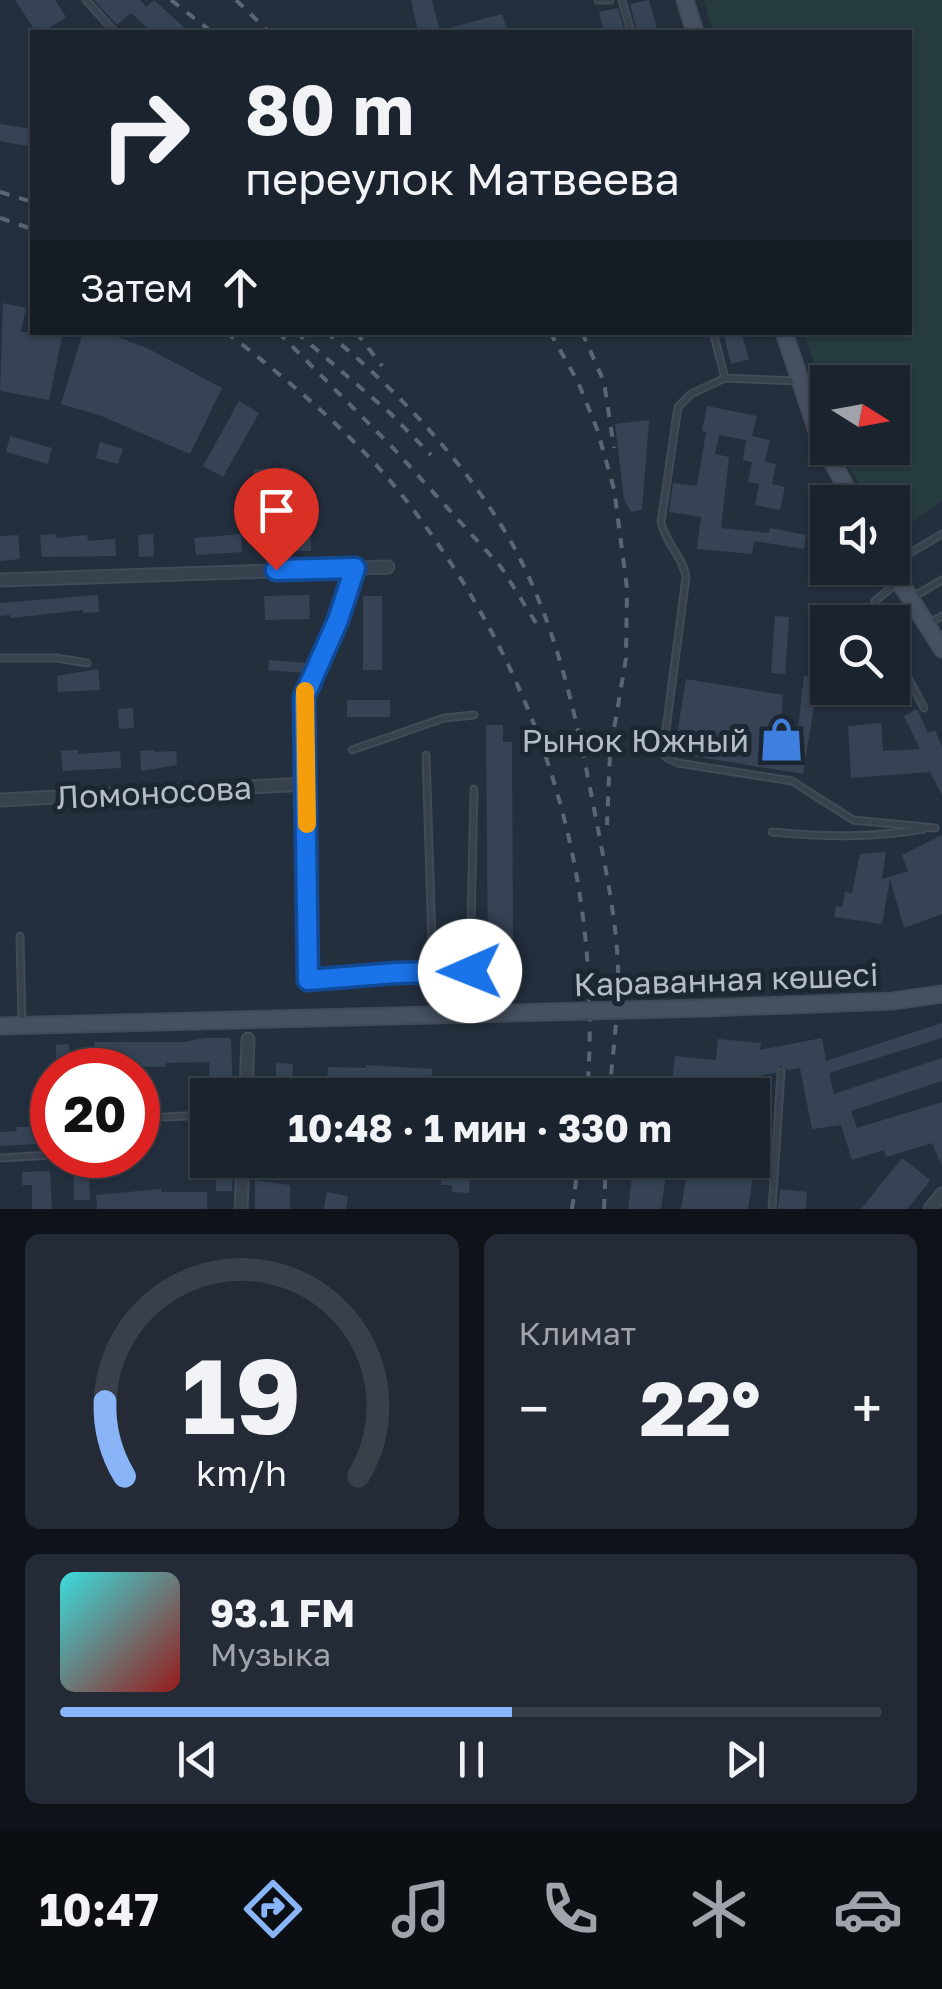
<!DOCTYPE html>
<html lang="ru">
<meta charset="utf-8">
<style>
body{margin:0;font-family:"Golos Text",sans-serif;background:#242b36;color:#f1f3f6;height:100vh;display:flex;flex-direction:column;font-size:38px;white-space:nowrap}
*{box-sizing:border-box;margin:0}
p{font-size:32px;color:#a0a4aa}
.icon{flex:none;width:55px;height:55px;fill:none;stroke:currentColor;stroke-width:2;stroke-linecap:round;stroke-linejoin:round}
.map{position:relative;height:1209px;overflow:hidden}
.details{display:flex;flex-direction:column;gap:25px;padding:25px;background:#0f1319;flex:1}
.details>*{flex:none}
.top-card{position:absolute;left:30px;top:30px;width:882px;height:305px;border-radius:0px;box-shadow:0 2px 8px #0004,0 0 0 2px #39404a;background:#1b232e;color:#f1f3f6;overflow:hidden}
.needle{width:65px;rotate:101deg}
.controls{position:absolute;left:810px;top:365px;display:grid;gap:20px}
.controls a{display:grid;place-items:center;width:100px;height:100px;border-radius:0px;background:#1b232e;box-shadow:0 2px 8px #0004,0 0 0 2px #39404a;font-size:50px}
.speed{position:absolute;left:30px;top:1048px;display:flex;gap:20px;font-size:50px;font-weight:700;text-align:center}
.speed>*{display:grid;place-content:center;width:130px;height:130px;border-radius:50%;background:#1b232e;box-shadow:0 2px 8px #0004,0 0 0 2px #39404a;line-height:1}
.speed .limit{border:15px solid #d22;background:#fff;color:#111}
.pin{position:absolute;display:grid;place-items:center;width:85px;height:85px;color:#fff;margin:-102px -42px;border-radius:50% 50% 50% 0;rotate:-45deg;box-shadow:0 0 10px #0007}
.pin .icon{rotate:45deg}
.me{position:absolute;width:110px;margin:-55px;rotate:269deg;stroke-linejoin:round;filter:drop-shadow(0 0 8px #0008)}
.turn{display:flex;align-items:center;gap:35px;height:210px;padding:0 50px;font-size:45px}
.turn .icon{width:130px;height:130px;stroke-width:2.5}
.turn b{display:block;font-size:70px;line-height:85px}
.then{display:flex;align-items:center;height:95px;padding:0 50px;background:#0003;gap:20px;font-size:38px}
.big{font-size:75px;font-weight:700;line-height:1.1}
.details .tile{flex:1;display:flex;flex-direction:column;justify-content:center;gap:15px;min-width:0;padding:0 35px;border-radius:15px;background:#242b36}
.details .dial{align-items:center;gap:0}
.dial svg{height:260px;overflow:visible;fill:none;stroke:#39404a;stroke-width:7;stroke-linecap:round;text-anchor:middle}
.dial text{fill:#f1f3f6;stroke:none}
.song{display:flex;align-items:center;gap:30px}
.cover{width:120px;height:120px;border-radius:15px;background:linear-gradient(135deg,hsl(180 70% 55%),hsl(0 70% 35%))}
.played{height:10px;border-radius:5px;background:linear-gradient(90deg,#8ab4f8 55%,#39404a 55%)}
.keys{display:flex;justify-content:space-around;direction:ltr}
.heat{display:flex;justify-content:space-between;align-items:center;font-size:55px;direction:ltr}
.details .tiles{flex:1;display:grid;gap:25px;grid-template-columns:1fr 1fr}
.tile:last-child{grid-column:span 2}
.trip{position:absolute;left:190px;top:1078px;width:580px;height:100px;border-radius:0px;background:#1b232e;box-shadow:0 2px 8px #0004,0 0 0 2px #39404a;font-weight:700;line-height:100px;text-align:center}
.tabs{display:flex;height:160px;justify-content:space-around;align-items:center;background:#0b0e12;color:#a0a4aa}
.tabs .icon{width:70px;height:70px}
.tabs .selected{color:#8ab4f8}
.tabs b{font-size:45px;color:#f1f3f6}
.map>svg:first-child{display:block}
.green{fill:#263c3f}
.building{fill:#364354}
.lines{fill:none;stroke-linecap:round;stroke-linejoin:round}
.service-casing{stroke:#414a57;stroke-width:9}
.minor-casing{stroke:#414a57;stroke-width:15}
.secondary-casing{stroke:#414a57;stroke-width:19}
.service{stroke:#38414e;stroke-width:5}
.minor{stroke:#38414e;stroke-width:11}
.secondary{stroke:#465061;stroke-width:15}
.rail{stroke:#5a6575;stroke-width:4;stroke-dasharray:10 10;stroke-linecap:butt}
.secondary-bridge-casing{stroke:#414a57;stroke-width:19;stroke-linecap:butt}
.secondary-bridge{stroke:#465061;stroke-width:15}
.route-casing{stroke:#114b97;stroke-width:25}
.route{stroke:#1a73e8;stroke-width:18}
.slow{stroke:#f59e0b;stroke-width:18}
.labels{text-anchor:middle;dominant-baseline:central;stroke-width:10;stroke-linejoin:round;paint-order:stroke}
.poi-label{font-size:32px;fill:#b4bcc9;stroke:#1d2633;text-anchor:end}
.street-label{font-size:32px;fill:#b4bcc9;stroke:#1d2633}
</style>
<div class="map">
<svg width="942" height="1209" viewBox="0 0 942 1209">
<rect width="100%" height="100%" fill="#242f3e"/>
<path class="green" d="M704,0h238v501l-49,33 -1,-32h-23l-29,-54h52v-66h-64l-1,26 -22,-75 105,-1v-300h-197z"/>
<g class="building">
<path d="M15,0h40l11,17 -23,15h-7z"/>
<path d="M94,0h46l6,7 8,-7 35,32h-37l-21,-19 -14,12z"/>
<path d="M411,0h21l8,32h-22z"/>
<path d="M649,0l9,32h-21l-7,-28z"/>
<path d="M618,8l7,24h-21l-5,-20z"/>
<path d="M502,14l6,18h-61l-1,-3z"/>
<path d="M0,124l32,5v18l-32,-6z"/>
<path d="M3,303l23,5 -5,24h42l-14,68 -49,-9z"/>
<path d="M83,332h22l44,17 73,39 -32,66 -91,-39 -38,-11z"/>
<path d="M723,332h18l8,27 -18,5z"/>
<path d="M239,401l20,12 -36,64 -20,-11z"/>
<path d="M707,406l50,10 -5,20 18,4 -5,22 11,2 -4,20 13,3 -5,23 -25,-5 4,-21 -11,-2 4,-20 -9,-2 3,-20 -27,-5 -4,19 14,3 -8,71 48,5 1,-5 36,7 -2,14 -50,-8 -2,13 -55,-5 4,-32 -32,-5 4,-29 24,3 9,-54 -4,-1z"/>
<path d="M649,420l-7,90 -11,2 -7,-13 -9,-75z"/>
<path d="M10,436l42,12 -4,16 -42,-12z"/>
<path d="M100,442l23,7 -5,15 -22,-6z"/>
<path d="M289,467l1,22 -36,2 -1,-22z"/>
<path d="M310,526l1,25 -48,1 -1,-24z"/>
<path d="M56,534v4l31,-3 1,6 27,-2 1,17 -74,1 -2,-22z"/>
<path d="M153,534l1,22 -15,1 -1,-22z"/>
<path d="M241,534l1,18 -46,3 -2,-17z"/>
<path d="M18,535l2,24 -20,2v-25z"/>
<path d="M98,595l1,17 -16,1v-3l-72,8 -1,-3 -10,1v-13z"/>
<path d="M309,595l1,24 -45,1 -1,-24z"/>
<rect x="363" y="596" width="19" height="74"/>
<path d="M775,616l14,1 -4,57 -14,-1z"/>
<path d="M269,660l38,3 -1,10 -38,-3z"/>
<path d="M98,669l2,21 -42,2 -1,-16z"/>
<path d="M804,676l24,3v9h47l-26,10 -33,-4 -13,80 -129,-21 12,-74 97,16 -3,40 17,2z"/>
<rect x="347" y="700" width="43" height="17"/>
<path d="M133,708l1,20 -15,1 -1,-20z"/>
<path d="M917,709l11,24 7,-3 7,17v48l-12,-23 -79,6 -3,-52 33,-3 2,28 37,-2 -16,-33z"/>
<path d="M486,725h17v17h9l1,219h-25z"/>
<path d="M78,750v4l42,-3 1,17 -58,3 -2,-20z"/>
<path d="M155,750v2l21,-1 1,14 -36,6 -1,-20z"/>
<path d="M942,835v79l-38,14 -14,-49 -8,45 -48,-7 2,-11 6,1 3,-15 7,1 8,-39 26,-2 -4,27 26,-8 -6,-16z"/>
<path d="M942,1023v15l-113,35 5,21 108,-36v23l-91,30 6,17 85,-26v64l-10,-23 -46,14 -2,-7 -32,10 -11,-35 -29,4 -12,-61 -13,2 -7,-4 -5,7 -17,3 -2,19h-119l2,-12 32,6 4,-33 41,4 2,-21 43,4 -1,7 62,-12 4,23z"/>
<path d="M204,1038h27l2,57h-23l-1,-33 -43,1v4l-60,-1v4h-11l-1,-28h91z"/>
<path d="M69,1044l1,26h-14v-25z"/>
<path d="M276,1063l17,1 -2,31h-16z"/>
<path d="M366,1065l66,4 -1,26h-105l2,-28 38,1z"/>
<path d="M52,1126v17l-52,3v-14l17,-1 -1,-4z"/>
<path d="M902,1158l28,22 -3,5 -20,24h-46z"/>
<path d="M324,1160h147l-2,33 -17,-1v-7h-11l1,-12 -95,-3v5l-24,-1z"/>
<path d="M634,1160h34l-7,49h-33z"/>
<path d="M689,1160l65,9 -6,40h-67z"/>
<path d="M62,1161l27,4 1,35h-16v-28h-12z"/>
<path d="M50,1171l2,38h-20v-24h-10v-13z"/>
<path d="M216,1171h17l-1,20h-16z"/>
<path d="M255,1180l35,5v24h-35z"/>
<path d="M161,1189v3h46v17h-110l-1,-14z"/>
<path d="M780,1189l27,3 -1,17h-28z"/>
<path d="M327,1192l21,4 -2,13h-22z"/>
</g>
<g class="lines">
<defs>
<g id="service">
<path d="M86,0l29,32"/>
<path d="M598,0h12"/>
<path d="M622,0l9,32"/>
<path d="M713,332l12,46 70,3"/>
<path d="M725,378l-34,16 -13,13 -17,115c4,21 22,34 25,55l-23,175 4,6 11,5 114,18 61,39 82,8"/>
<path d="M893,563l49,-29"/>
<path d="M913,597l29,-17"/>
<path d="M880,622l-6,-13 1,-8 22,-18"/>
<path d="M929,623l13,-7"/>
<path d="M892,647l32,61"/>
<path d="M0,658h57l30,5"/>
<path d="M352,750l92,-32 30,-3"/>
<path d="M426,755l7,217"/>
<path d="M307,781l-3,-84 34,-78 17,-51"/>
<path d="M772,832c52,5 100,6 152,-3"/>
<path d="M20,936l2,86"/>
<path d="M470,970l4,-181"/>
<path d="M311,980l85,-7 121,-1"/>
<path d="M164,1117l44,-2"/>
<path d="M0,1158l52,-3"/>
<path d="M772,1209l9,-137"/>
</g>
<g id="minor">
<path d="M0,580l388,-13"/>
<path d="M0,800l307,-16 1,197"/>
<path d="M246,1095l2,-56"/>
<path d="M241,1209l2,-49"/>
<path d="M930,1209l12,-15"/>
</g>
<g id="secondary">
<path d="M685,0l10,32"/>
<path d="M784,332l35,105 35,65"/>
<path d="M891,568l51,81"/>
<path d="M707,1008l186,-7 49,-7"/>
<path d="M0,1026l473,-12"/>
</g>
</defs>
<use href="#service" class="service-casing"/>
<use href="#minor" class="minor-casing"/>
<use href="#secondary" class="secondary-casing"/>
<use href="#service" class="service"/>
<use href="#minor" class="minor"/>
<use href="#secondary" class="secondary"/>
<g class="rail">
<path d="M171,0l41,32"/>
<path d="M236,0l33,32"/>
<path d="M0,192l32,10"/>
<path d="M0,218l32,11"/>
<path d="M226,332c66,51 132,106 183,172 133,174 195,373 178,591"/>
<path d="M278,332l116,117 107,118 35,56"/>
<path d="M296,332l94,81 41,42"/>
<path d="M326,332c71,57 145,136 189,217 45,84 64,181 82,275 9,47 19,94 21,142 1,44 -5,86 -9,129"/>
<path d="M356,332l26,34"/>
<path d="M550,332l28,50 19,47 17,60 13,99 -1,70 -16,95 -3,72"/>
<path d="M582,332l22,50 10,66"/>
<path d="M572,1209l7,-49"/>
<path d="M604,1209l2,-49"/>
</g>
<defs>
<path id="secondary-bridge" d="M473,1014l234,-6"/>
</defs>
<use href="#secondary-bridge" class="secondary-bridge-casing"/>
<use href="#secondary-bridge" class="secondary-bridge"/>
</g>
<g class="lines">
<defs>
<path id="route" d="M276,570l79,-2 -17,52 -34,77 4,283 88,-7 74,-2"/>
</defs>
<use href="#route" class="route-casing"/>
<use href="#route" class="route"/>
<path class="slow" d="M305,691l2,133"/>
</g>
<defs>
<symbol id="shop-bare" viewBox="-9 -9 18 18"><path d="M-5-2.5h2.3a2.7 3.5 0 0 1 5.4 0H5L5.5 6h-11ZM-1.5-2.5h3a1.5 2.3 0 0 0-3 0Z" fill="#3f7fe0" stroke="#1d2633" stroke-width="2.5" paint-order="stroke"/></symbol>
</defs>
<g fill-rule="evenodd">
<use href="#shop-bare" x="750" y="708" width="63" height="63"/>
</g>
<g class="labels">
<g class="poi-label">
<text x="749" y="740">Рынок Южный</text>
</g>
<g class="street-label">
<text transform="translate(154 792) rotate(-3)">Ломоносова</text>
<text transform="translate(726 979) rotate(-2)">Караванная көшесі</text>
</g>
</g>
</svg>
<div class="controls">
<a><svg class="needle" viewBox="-14 -14 28 28"><path d="M0-13l5 13h-10z" fill="#e53935"/><path d="M0 13l5-13h-10z" fill="#a0a4aa"/></svg></a>
<a><svg class="icon" aria-label="sound" viewBox="0 0 24 24"><path d="M4 9h4l5-4v14l-5-4H4zM17 9q2 3 0 6"/></svg></a>
<a><svg class="icon" aria-label="search" viewBox="0 0 24 24"><circle cx="10" cy="10" r="6"/><path d="M15 15l6 6"/></svg></a>
</div>
<div class="speed"><div class="limit">20</div></div>
<div class="pin" style="left:276px;top:570px;background:#d93025"><svg class="icon" aria-label="arrive" viewBox="0 0 24 24"><path d="M6 21V4h12l-3 4 3 4H6"/></svg></div>
<svg class="me" style="left:470px;top:971px" viewBox="-20 -20 40 40"><circle r="19" fill="#fff"/><path d="M0-13L10 11 0 6-10 11z" fill="#1a73e8"/></svg>
<div class="trip">10:48 · 1 мин · 330 m</div>
<div class="top-card">
<div class="turn"><svg class="icon" aria-label="right" viewBox="0 0 24 24"><path d="M7 20v-9h11M14 6l5 5-5 5"/></svg><div><b>80 m</b>переулок Матвеева</div></div>
<div class="then">Затем<svg class="icon" aria-label="ahead" viewBox="0 0 24 24"><path d="M12 20V5M6 11l6-6 6 6"/></svg></div>
</div>
</div>
<section class="details">
<div class="tiles">
<div class="tile dial"><svg viewBox="0 0 100 80">
<path d="M14 69A42 42 0 1 1 86 69"/>
<path d="M14 69A42 42 0 0 1 8 46" stroke="#8ab4f8"/>
<text x="50" y="56" font-size="32" font-weight="700">19</text>
<text x="50" y="72" font-size="11">km/h</text>
</svg></div>
<div class="tile"><p>Климат</p>
<div class="heat"><a>−</a><b class="big">22°</b><a>+</a></div>
</div>
<div class="tile">
<div class="song"><i class="cover"></i><div><b>93.1 FM</b><p>Музыка</p></div></div>
<div class="played"></div>
<div class="keys"><svg class="icon" aria-label="previous" viewBox="0 0 24 24"><path d="M18 5L8 12l10 7zM5 5v14"/></svg><svg class="icon" aria-label="pause" viewBox="0 0 24 24"><path d="M8 5v14M16 5v14"/></svg><svg class="icon" aria-label="next" viewBox="0 0 24 24"><path d="M6 5l10 7-10 7zM19 5v14"/></svg></div>
</div>
</div>
</section>
<nav class="tabs">
<b>10:47</b>
<svg class="icon selected" aria-label="directions" viewBox="0 0 24 24"><path d="M12 3l9 9-9 9-9-9zM9 14v-3h6M13 9l2 2-2 2"/></svg>
<svg class="icon" aria-label="music" viewBox="0 0 24 24"><path d="M9 18V5l10-2v13"/><circle cx="6" cy="18" r="3"/><circle cx="16" cy="16" r="3"/></svg>
<svg class="icon" aria-label="phone" viewBox="0 0 24 24"><path d="M5 4h4l2 5-3 2q2 4 5 5l2-3 5 2v4C11 20 4 13 5 4z"/></svg>
<svg class="icon" aria-label="climate" viewBox="0 0 24 24"><path d="M12 3v18M4 7l16 10M4 17L20 7"/></svg>
<svg class="icon" aria-label="car" viewBox="0 0 24 24"><path d="M5 17H2v-5l4-1 3-4h7l3 4 3 1v5h-3M9 17h6M6 11h13"/><circle cx="7" cy="17" r="2"/><circle cx="17" cy="17" r="2"/></svg>
</nav>
